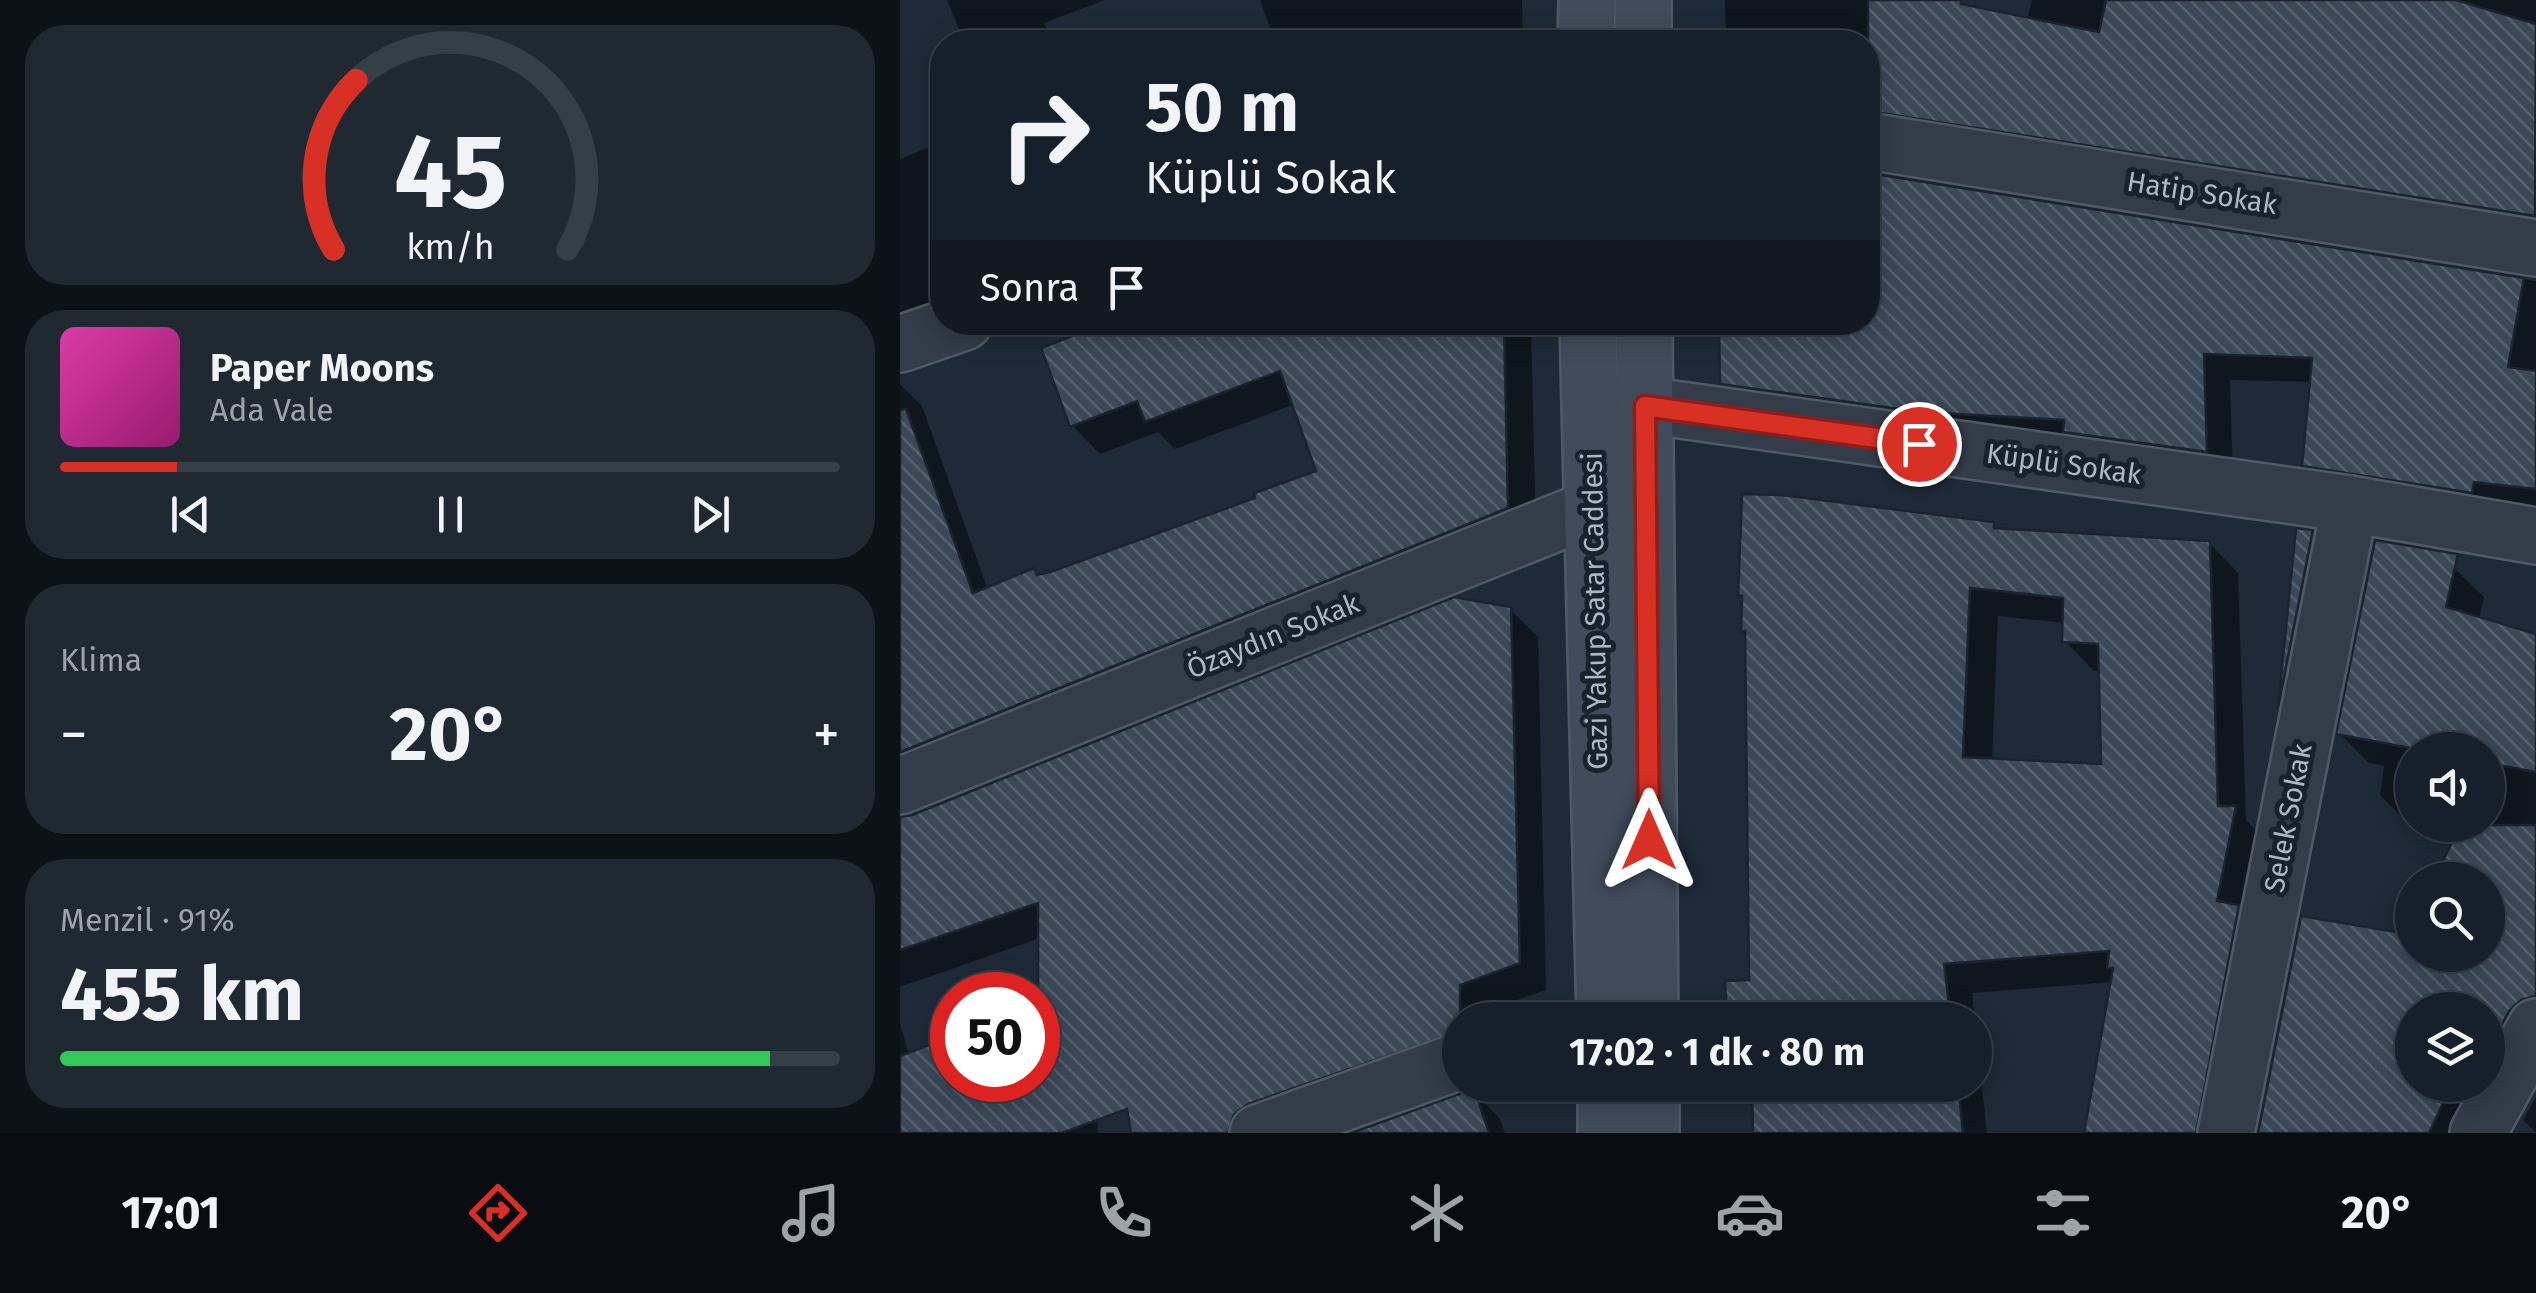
<!DOCTYPE html>
<html lang="tr">
<meta charset="utf-8">
<style>
body{margin:0;font-family:"Fira Sans",sans-serif;background:#202832;color:#f1f3f6;height:100vh;display:flex;flex-direction:column;font-size:38px;white-space:nowrap}
*{box-sizing:border-box;margin:0}
p{font-size:32px;color:#9ea3a8}
.icon{flex:none;width:55px;height:55px;fill:none;stroke:currentColor;stroke-width:2;stroke-linecap:round;stroke-linejoin:round}
.map{position:relative;flex:1;overflow:hidden}
.drawer{display:flex;flex-direction:column;gap:25px;padding:25px;background:#0d1217;width:900px}
.drawer>*{flex:none}
.guide{position:absolute;left:30px;top:30px;width:950px;height:305px;border-radius:40px;box-shadow:0 5px 25px #0003,0 0 0 2px #363e47;background:#17202a;color:#f1f3f6;overflow:hidden}
.controls{position:absolute;left:1495px;top:732px;display:grid;gap:20px}
.controls a{display:grid;place-items:center;width:110px;height:110px;border-radius:50%;background:#17202a;box-shadow:0 5px 25px #0003,0 0 0 2px #363e47;font-size:50px}
.speed{position:absolute;left:30px;top:972px;display:flex;gap:20px;font-size:50px;font-weight:700;text-align:center}
.speed>*{display:grid;place-content:center;width:130px;height:130px;border-radius:50%;background:#17202a;box-shadow:0 5px 25px #0003,0 0 0 2px #363e47;line-height:1}
.speed .limit{border:15px solid #d22;background:#fff;color:#111}
.pin{position:absolute;display:grid;place-items:center;width:85px;height:85px;color:#fff;margin:-42px;border:5px solid #fff;border-radius:50%;box-shadow:0 2px 10px #0007}
.me{position:absolute;width:110px;margin:-55px;rotate:0deg;stroke-linejoin:round;filter:drop-shadow(0 0 8px #0008)}
.turn{display:flex;align-items:center;gap:35px;height:210px;padding:0 50px;font-size:45px}
.turn .icon{width:130px;height:130px;stroke-width:2.5}
.turn b{display:block;font-size:70px;line-height:85px}
.then{display:flex;align-items:center;height:95px;padding:0 50px;background:#0003;gap:20px;font-size:38px}
.big{font-size:75px;font-weight:700;line-height:1.1}
.drawer .tile{flex:1;display:flex;flex-direction:column;justify-content:center;gap:15px;min-width:0;padding:0 35px;border-radius:40px;background:#202832}
.drawer .dial{align-items:center;gap:0}
.dial svg{height:260px;overflow:visible;fill:none;stroke:#363e47;stroke-width:7;stroke-linecap:round;text-anchor:middle}
.dial text{fill:#f1f3f6;stroke:none}
.song{display:flex;align-items:center;gap:30px}
.cover{width:120px;height:120px;border-radius:15px;background:linear-gradient(135deg,hsl(320 70% 55%),hsl(320 70% 35%))}
.played{height:10px;border-radius:5px;background:linear-gradient(90deg,#d93025 15%,#363e47 15%)}
.keys{display:flex;justify-content:space-around;direction:ltr}
.heat{display:flex;justify-content:space-between;align-items:center;font-size:55px;direction:ltr}
.charge{height:15px;border-radius:8px;background:linear-gradient(90deg,#34c759 91%,#363e47 0)}
.trip{position:absolute;left:542px;top:1002px;width:550px;height:100px;border-radius:50px;background:#17202a;box-shadow:0 5px 25px #0003,0 0 0 2px #363e47;font-weight:700;line-height:100px;text-align:center}
.tabs{display:flex;height:160px;justify-content:space-around;align-items:center;background:#090d11;color:#9ea3a8}
.tabs .icon{width:70px;height:70px}
.tabs .on{color:#d93025}
.tabs b{font-size:45px;color:#f1f3f6}
main{display:flex;flex:1;min-height:0}
.map>svg:first-child{display:block}
.shadow{fill:#0007;fill-rule:evenodd}
.building{fill:url(#building-back-hatch);stroke:#1b232f;stroke-width:2.5;fill-rule:evenodd}
.lines{fill:none;stroke-linecap:round;stroke-linejoin:round}
.minor-casing{stroke:#505a66;stroke-width:60}
.secondary-casing{stroke:#505a66;stroke-width:60}
.minor{stroke:#333c48;stroke-width:55}
.secondary{stroke:#414b5c;stroke-width:55}
.route-casing{stroke:#8d1f18;stroke-width:25}
.route{stroke:#d93025;stroke-width:18}
.labels{text-anchor:middle;dominant-baseline:central;stroke-width:10;stroke-linejoin:round;paint-order:stroke}
.street-label{font-size:28px;fill:#adb7c5;stroke:#19212d}
</style>
<main>
<section class="drawer">
<div class="tile dial"><svg viewBox="0 0 100 80">
<path d="M14 69A42 42 0 1 1 86 69"/>
<path d="M14 69A42 42 0 0 1 21 17" stroke="#d93025"/>
<text x="50" y="56" font-size="32" font-weight="700">45</text>
<text x="50" y="72" font-size="11">km/h</text>
</svg></div>
<div class="tile">
<div class="song"><i class="cover"></i><div><b>Paper Moons</b><p>Ada Vale</p></div></div>
<div class="played"></div>
<div class="keys"><svg class="icon" aria-label="previous" viewBox="0 0 24 24"><path d="M18 5L8 12l10 7zM5 5v14"/></svg><svg class="icon" aria-label="pause" viewBox="0 0 24 24"><path d="M8 5v14M16 5v14"/></svg><svg class="icon" aria-label="next" viewBox="0 0 24 24"><path d="M6 5l10 7-10 7zM19 5v14"/></svg></div>
</div>
<div class="tile"><p>Klima</p>
<div class="heat"><a>−</a><b class="big">20°</b><a>+</a></div>
</div>
<div class="tile"><p>Menzil · 91%</p><b class="big">455 km</b><div class="charge"></div></div>
</section>
<div class="map">
<svg width="1636" height="1133" viewBox="0 0 1636 1133">
<defs>
<pattern id="building-back-hatch" width="6" height="6" patternUnits="userSpaceOnUse" patternTransform="scale(2.5)"><rect width="6" height="6" fill="#3b4858"/><path d="M-1 5l2 2M0 0l6 6M5-1l2 2" fill="none" stroke="#55606e"/></pattern>
</defs>
<rect width="100%" height="100%" fill="#1f2a38"/>
<g class="shadow">
<path d="M47,0h158l-61,23 3,6 -32,13h-42l-15,-15z"/>
<path d="M360,0h262l1,42h-248z"/>
<path d="M825,0h217l85,20 5,-20h504v237l-668,-83v-112h-142z"/>
<path d="M42,142v180l-42,38v-201z"/>
<path d="M968,175l668,106v232l-205,-26 -26,-26 7,-79 -82,-2 3,98 -484,-68 -26,-27 145,-61z"/>
<path d="M194,322h437l5,214 -636,238v-390l22,22 66,184 45,-19 7,6 218,-78 62,-26 -25,-69 -120,45 -17,-17 -58,22 -28,-29 24,-95z"/>
<path d="M1093,524l7,7 209,12 29,30 8,247 18,18 -35,295h-142l26,-151 -141,11 15,140h-232v-23l-23,-25h243v-65h-246l23,-38 -4,-347 -4,-4 1,-32 -5,-4zM1098,616l67,7v18l29,30h7l3,96 -112,-6z"/>
<path d="M1554,568l30,29 -5,22 57,17v408l-65,89h-211l43,-214 108,18 1,-4v22h76v-75h-51l22,-47 -49,-8 -30,-30 4,-29 -15,-3 -30,-30zM1512,750h76v75h-76zM1512,1010h76v75h-76z"/>
<path d="M610,609l28,28 8,353 -86,30v45l-188,68h-108l-7,-228 -63,1 4,227h-198v-110l9,32 43,-16v41h86v-72l29,-11 -24,-60 -143,50v-157z"/>
<path d="M573,1091l27,28 5,14h-148z"/>
<path d="M1636,1097v36l-13,-13z"/>
</g>
<g class="building">
<path d="M968,0h93v4l138,28 7,-32h350l80,24 -1,192 -667,-105z"/>
<path d="M968,173l656,105 -16,89 28,4v118l-62,-7 -2,11 -170,-27 10,-108 -108,-4 3,98 -144,-20 1,-12 -144,-8 -200,-28 -1,-62h149z"/>
<path d="M208,322h396l4,186 -608,244v-342l6,-1 67,184 61,-25 3,7 13,-3 205,-74 -1,-5 62,-22 -36,-100 -135,51 -8,-21 -67,26 -29,-79z"/>
<path d="M842,494l40,1 212,27v6l216,13 8,265h18l-19,95 22,4 -43,228h-112l29,-165h-6l2,-17 -165,13 7,56h-224l-2,-39 24,-1 -4,-349 -4,1 1,-36h-4zM1070,588l93,10 -1,44 36,2 3,120 -138,-7z"/>
<path d="M1396,528l17,2 -35,177z"/>
<path d="M1475,540l83,14 -12,53 90,27v138l-48,-9v-13h-68l-84,-16z"/>
<path d="M554,597l57,10 9,356 -60,22v46l-212,73 -14,10 -6,19h-97l-4,-24 -65,24h-162v-77l52,-20v44h86v-177l-138,47v-133l12,-2z"/>
<path d="M1560,825h76v171l-15,4 -12,11 -21,40v-41h-76v75h57l-5,8 -13,-7 -22,47h-171l43,-217 108,18 3,-7v28h76v-75h-54z"/>
<path d="M830,1085h228l5,48h-210l-1,-45 -22,1z"/>
<path d="M574,1088l15,45h-138l119,-43z"/>
</g>
<g class="lines">
<defs>
<g id="minor">
<path d="M968,141l668,107"/>
<path d="M0,344l64,-22"/>
<path d="M698,405h47l705,99 186,32"/>
<path d="M0,786l735,-295"/>
<path d="M358,1133l202,-72"/>
<path d="M1326,1133l124,-629"/>
<path d="M1578,1133l58,-106"/>
</g>
<g id="secondary">
<path d="M743,0v42"/>
<path d="M686,42l1,-42"/>
<path d="M688,322l17,698"/>
<path d="M744,322l6,698"/>
<path d="M706,1085v48"/>
<path d="M751,1085v48"/>
</g>
</defs>
<use href="#minor" class="minor-casing"/>
<use href="#secondary" class="secondary-casing"/>
<use href="#minor" class="minor"/>
<use href="#secondary" class="secondary"/>
</g>
<g class="lines">
<defs>
<path id="route" d="M749,840l-4,-434 274,38"/>
</defs>
<use href="#route" class="route-casing"/>
<use href="#route" class="route"/>
</g>
<g class="labels">
<g class="street-label">
<text transform="translate(1302 193) rotate(9)">Hatip Sokak</text>
<text transform="translate(1164 464) rotate(8)">Küplü Sokak</text>
<text transform="translate(695 611) rotate(-91)">Gazi Yakup Satar Caddesi</text>
<text transform="translate(373 636) rotate(-22)">Özaydın Sokak</text>
<text transform="translate(1388 818) rotate(-79)">Selek Sokak</text>
</g>
</g>
</svg>
<div class="controls">
<a><svg class="icon" aria-label="sound" viewBox="0 0 24 24"><path d="M4 9h4l5-4v14l-5-4H4zM17 9q2 3 0 6"/></svg></a>
<a><svg class="icon" aria-label="search" viewBox="0 0 24 24"><circle cx="10" cy="10" r="6"/><path d="M15 15l6 6"/></svg></a>
<a><svg class="icon" aria-label="layers" viewBox="0 0 24 24"><path d="M12 4l9 5-9 5-9-5zM3 14l9 5 9-5"/></svg></a>
</div>
<div class="speed"><div class="limit">50</div></div>
<div class="pin" style="left:1019px;top:444px;background:#d93025"><svg class="icon" aria-label="arrive" viewBox="0 0 24 24"><path d="M6 21V4h12l-3 4 3 4H6"/></svg></div>
<svg class="me" style="left:749px;top:840px" viewBox="-20 -20 40 40"><path d="M0-17L14 15 0 8-14 15z" fill="#d93025" stroke="#fff" stroke-width="4"/></svg>
<div class="trip">17:02 · 1 dk · 80 m</div>
<div class="guide">
<div class="turn"><svg class="icon" aria-label="right" viewBox="0 0 24 24"><path d="M7 20v-9h11M14 6l5 5-5 5"/></svg><div><b>50 m</b>Küplü Sokak</div></div>
<div class="then">Sonra<svg class="icon" aria-label="arrive" viewBox="0 0 24 24"><path d="M6 21V4h12l-3 4 3 4H6"/></svg></div>
</div>
</div>
</main>
<nav class="tabs">
<b>17:01</b>
<svg class="icon on" aria-label="directions" viewBox="0 0 24 24"><path d="M12 3l9 9-9 9-9-9zM9 14v-3h6M13 9l2 2-2 2"/></svg>
<svg class="icon" aria-label="music" viewBox="0 0 24 24"><path d="M9 18V5l10-2v13"/><circle cx="6" cy="18" r="3"/><circle cx="16" cy="16" r="3"/></svg>
<svg class="icon" aria-label="phone" viewBox="0 0 24 24"><path d="M5 4h4l2 5-3 2q2 4 5 5l2-3 5 2v4C11 20 4 13 5 4z"/></svg>
<svg class="icon" aria-label="climate" viewBox="0 0 24 24"><path d="M12 3v18M4 7l16 10M4 17L20 7"/></svg>
<svg class="icon" aria-label="car" viewBox="0 0 24 24"><path d="M5 17H2v-5l4-1 3-4h7l3 4 3 1v5h-3M9 17h6M6 11h13"/><circle cx="7" cy="17" r="2"/><circle cx="17" cy="17" r="2"/></svg>
<svg class="icon" aria-label="filters" viewBox="0 0 24 24"><path d="M4 7h16M4 17h16"/><circle cx="9" cy="7" r="2"/><circle cx="15" cy="17" r="2"/></svg>
<b>20°</b>
</nav>
